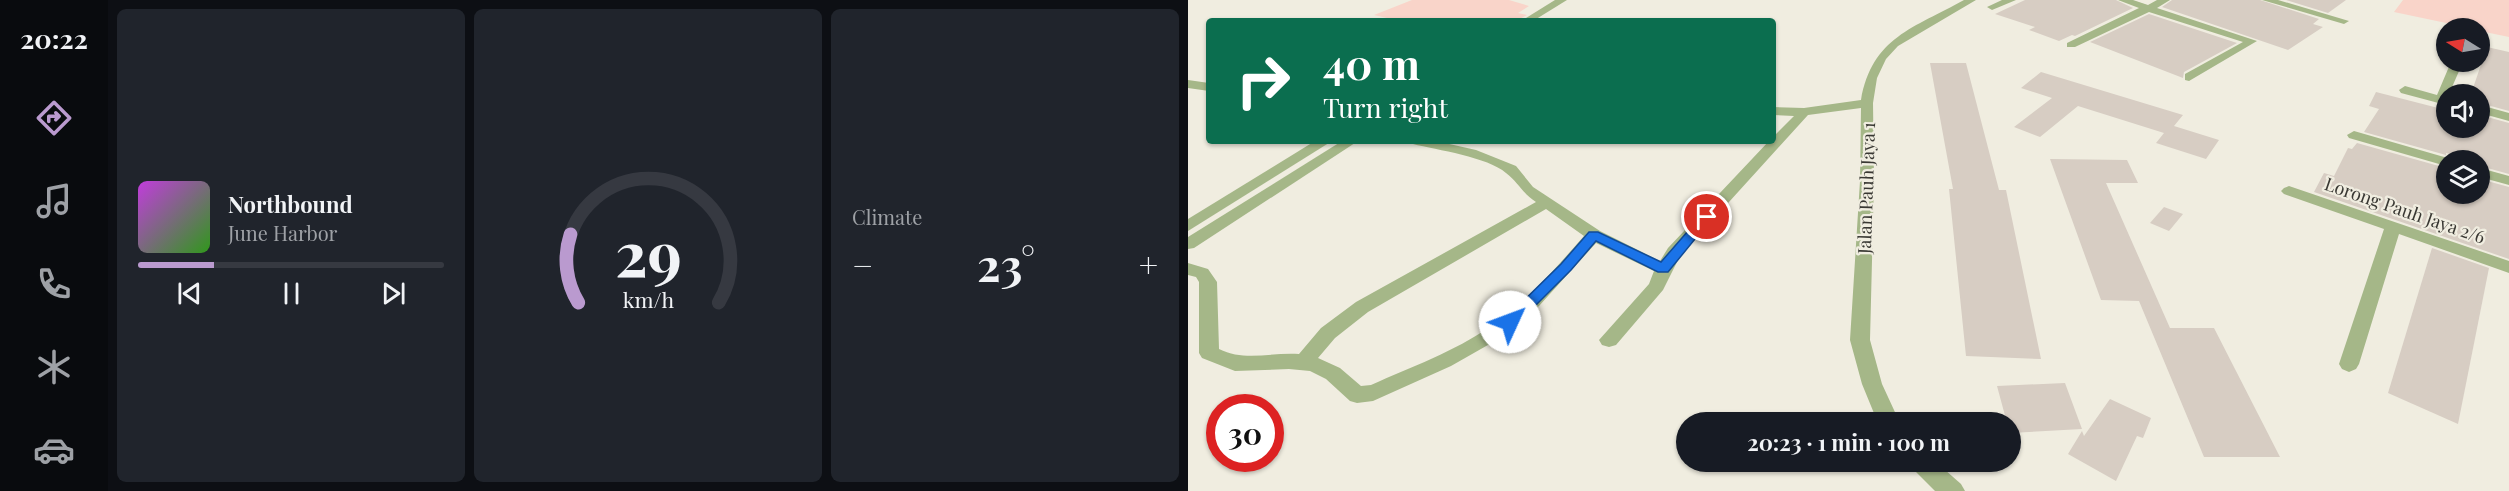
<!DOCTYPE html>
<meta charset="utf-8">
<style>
body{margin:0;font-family:"Playfair Display",serif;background:#20242c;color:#f1f3f6;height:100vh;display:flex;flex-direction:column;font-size:22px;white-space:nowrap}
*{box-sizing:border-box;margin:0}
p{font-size:20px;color:#9ea1a6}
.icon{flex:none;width:33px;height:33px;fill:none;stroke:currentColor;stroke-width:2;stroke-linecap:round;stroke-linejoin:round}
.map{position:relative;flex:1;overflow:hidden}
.details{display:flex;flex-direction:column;gap:9px;padding:9px;background:#0d0f14;width:1080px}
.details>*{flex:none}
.hud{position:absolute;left:18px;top:18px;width:570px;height:126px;border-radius:6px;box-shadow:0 2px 4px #0004;background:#0b6e4f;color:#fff;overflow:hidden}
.needle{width:39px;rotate:281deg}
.tools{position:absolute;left:1248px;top:18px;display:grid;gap:12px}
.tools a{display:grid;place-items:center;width:54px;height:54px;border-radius:50%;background:#171b24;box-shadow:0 2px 4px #0004;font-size:30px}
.speed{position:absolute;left:18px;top:394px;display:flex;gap:12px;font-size:30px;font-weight:700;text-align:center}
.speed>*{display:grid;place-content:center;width:78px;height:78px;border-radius:50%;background:#171b24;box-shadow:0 2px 4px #0004;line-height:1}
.speed .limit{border:9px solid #d22;background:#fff;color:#111}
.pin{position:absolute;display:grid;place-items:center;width:51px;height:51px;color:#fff;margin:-26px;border:3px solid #fff;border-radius:50%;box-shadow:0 2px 6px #0007}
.me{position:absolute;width:66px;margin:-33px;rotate:47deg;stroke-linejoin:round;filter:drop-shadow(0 0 4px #0008)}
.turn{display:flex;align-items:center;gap:21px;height:126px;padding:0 18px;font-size:27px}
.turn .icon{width:78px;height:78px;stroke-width:2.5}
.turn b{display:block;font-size:42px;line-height:51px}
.big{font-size:45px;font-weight:700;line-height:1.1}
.details .tile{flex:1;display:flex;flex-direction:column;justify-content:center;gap:9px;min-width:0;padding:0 21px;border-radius:9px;background:#20242c}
.details .dial{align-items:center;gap:0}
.dial svg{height:156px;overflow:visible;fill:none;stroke:#363941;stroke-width:7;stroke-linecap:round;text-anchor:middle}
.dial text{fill:#f1f3f6;stroke:none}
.song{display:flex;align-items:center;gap:18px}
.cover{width:72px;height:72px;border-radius:9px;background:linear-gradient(135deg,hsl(290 70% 55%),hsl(110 70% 35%))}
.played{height:6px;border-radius:3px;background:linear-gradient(90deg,#ba9acf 25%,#363941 25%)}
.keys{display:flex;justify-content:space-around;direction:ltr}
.heat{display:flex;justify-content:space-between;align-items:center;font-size:33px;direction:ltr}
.details .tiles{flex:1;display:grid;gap:9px;grid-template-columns:repeat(3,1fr)}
.trip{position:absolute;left:488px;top:412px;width:345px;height:60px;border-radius:30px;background:#171b24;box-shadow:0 2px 4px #0004;font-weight:700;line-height:60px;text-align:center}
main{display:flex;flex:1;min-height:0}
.dock{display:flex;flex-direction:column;width:108px;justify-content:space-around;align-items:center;background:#090b0e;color:#9ea1a6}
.dock .icon{width:42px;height:42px}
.dock .selected{color:#ba9acf}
.dock b{font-size:27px;color:#f1f3f6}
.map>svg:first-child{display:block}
.green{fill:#f9d4c9}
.building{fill:#d7cdc3}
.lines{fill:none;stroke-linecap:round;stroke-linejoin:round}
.minor{fill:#a5b788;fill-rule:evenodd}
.route{fill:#1a73e8;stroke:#114b97;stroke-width:1.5}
.labels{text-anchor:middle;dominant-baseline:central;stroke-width:4.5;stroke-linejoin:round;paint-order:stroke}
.street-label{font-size:18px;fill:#393833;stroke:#f0ede0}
</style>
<main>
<nav class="dock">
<b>20:22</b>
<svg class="icon selected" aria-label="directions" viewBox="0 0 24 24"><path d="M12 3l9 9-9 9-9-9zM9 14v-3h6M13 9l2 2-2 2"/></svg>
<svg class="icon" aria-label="music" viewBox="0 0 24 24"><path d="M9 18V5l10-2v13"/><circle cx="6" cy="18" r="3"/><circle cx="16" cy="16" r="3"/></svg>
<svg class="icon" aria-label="phone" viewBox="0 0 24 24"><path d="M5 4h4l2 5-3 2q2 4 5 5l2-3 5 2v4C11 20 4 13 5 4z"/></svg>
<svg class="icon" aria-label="climate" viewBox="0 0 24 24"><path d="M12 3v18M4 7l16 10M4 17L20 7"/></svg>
<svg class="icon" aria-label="car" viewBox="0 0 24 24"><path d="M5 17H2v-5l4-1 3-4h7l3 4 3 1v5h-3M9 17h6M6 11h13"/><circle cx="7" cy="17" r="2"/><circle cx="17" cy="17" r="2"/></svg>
</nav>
<section class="details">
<div class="tiles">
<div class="tile">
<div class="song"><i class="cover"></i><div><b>Northbound</b><p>June Harbor</p></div></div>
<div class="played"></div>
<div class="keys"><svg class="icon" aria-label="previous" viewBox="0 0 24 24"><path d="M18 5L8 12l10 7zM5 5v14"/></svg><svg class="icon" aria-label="pause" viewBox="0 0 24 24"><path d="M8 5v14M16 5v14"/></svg><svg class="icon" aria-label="next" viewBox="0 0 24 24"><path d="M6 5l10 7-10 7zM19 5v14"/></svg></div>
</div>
<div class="tile dial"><svg viewBox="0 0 100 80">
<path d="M14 69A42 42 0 1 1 86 69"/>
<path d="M14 69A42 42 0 0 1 10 34" stroke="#ba9acf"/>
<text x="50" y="56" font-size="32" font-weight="700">29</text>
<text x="50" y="72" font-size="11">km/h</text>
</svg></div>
<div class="tile"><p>Climate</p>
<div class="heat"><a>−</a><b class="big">23°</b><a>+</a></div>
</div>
</div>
</section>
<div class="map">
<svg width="1321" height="491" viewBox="0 0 1321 491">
<rect width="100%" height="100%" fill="#f0ede0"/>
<g class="green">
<path d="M224,0h97l20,6 -11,7 9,2 -11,6h-116l-26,-6z"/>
<path d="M1215,0h106v37l-29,-6v-3h-10l-76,-16z"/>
</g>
<g class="building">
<path d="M837,0h91l17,8 -58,28 -3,-1 -13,6 -30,-11 6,-3 -40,-13z"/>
<path d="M984,0h88l59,19 -6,5 10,3 -35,23 -126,-43z"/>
<path d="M1098,0h60l-18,13z"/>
<path d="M961,14l88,29 -53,29 -1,6 -93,-36z"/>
<path d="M1299,47l22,5v59l-29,-8v-9h-9z"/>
<path d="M742,63h36l33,127h7l35,169 -75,-3 -17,-167h4z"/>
<path d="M853,72l142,43 -9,11 45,14 -13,19 -50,-16 8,-10 -86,-27 -38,31 -26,-10 38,-29 -31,-10z"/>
<path d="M1188,92l70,18v18h34v-13l29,8v51l-29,-8v-6l-34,-7v2l-82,-23 15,-23 -10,-3z"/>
<path d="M1169,143l89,25v26h34v-15l29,8v72l-195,-67 10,-19 10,3 14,-28 4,1z"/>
<path d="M862,159l77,1 11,23h-32l64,145h44l66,129h-76l-65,-156 -38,-1z"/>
<path d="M976,207l19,7 -14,17 -19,-8z"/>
<path d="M1244,248l57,20 -31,156 -70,-31z"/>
<path d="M877,383l17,46 -72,4v-10h-3l-10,-37z"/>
<path d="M922,399l41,19 -8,20 -6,-2 -21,45 -48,-27 14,-23 2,5z"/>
</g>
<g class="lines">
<g class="minor">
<path d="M367,0h12l-34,21h-12z"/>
<path d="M776,0h12l-78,46 -12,13 -9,19 -4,25 1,78 -4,159 12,44 18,39h-22l-16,-39 -12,-44 10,-159 1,-73 -53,7 -128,141 -17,34 -47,55 -7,2 -7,-2 -3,-5 50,-56 5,-13 -58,-28 -57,63 -37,31 -51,29 -78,35 -16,2 -7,-2 -24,-22 -16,-8 -21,-2 -54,2 -33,-13 -3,-5v-71l-3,-5 -8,-2v-12l20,6 9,13 2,67c26,13 52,3 80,5l22,-26 35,-26 180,-100c-14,-9 -18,-20 -30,-29 -18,-16 -69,-23 -93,-29l-2,-3h25l40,9 40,16 17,21 67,44 60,30 8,-13 101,-107h4v-4l21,-21 -21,-1v-8l31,1 57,-8c11,-63 53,-72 103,-100zM358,209l38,27c-28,32 -57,65 -93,90 -37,26 -80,41 -120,59l-10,1 -21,-18 -22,-10 17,-20 33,-26z"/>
<path d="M814,0h14l-24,10 -5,-3z"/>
<path d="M930,0h15l15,5 9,-5h13l-13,8 100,33 -68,40 -4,-1v-6l58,-32 -94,-30 -74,35h-8v-4l72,-35z"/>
<path d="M1074,0h16l71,21 -5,3z"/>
<path d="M1263,62h12l-14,32h-3v11l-45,-12 -2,-3 6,-4 32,9z"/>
<path d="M0,80l21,3v8l-21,-3z"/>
<path d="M1292,105l29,8v8l-29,-8z"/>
<path d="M1166,131l97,28 1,1h-6v6l-97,-28 -2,-3z"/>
<path d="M127,141h17l-144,90v-12z"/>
<path d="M154,141h16l-164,107 -6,1v-12z"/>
<path d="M1292,168l29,8v9l-29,-8z"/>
<path d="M1101,186l220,75v12l-110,-39 -40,130 -3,5 -7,3 -7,-3 -3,-5 45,-135 -100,-35 -3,-3 3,-3z"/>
<path d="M722,462h26l25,22 4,7h-30l-22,-22z"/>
</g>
</g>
<path class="route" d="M519,213l6,4 -45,55h-10l-62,-31 -25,29 -56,56h-11l-2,-4 59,-58 28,-32h9l63,30 41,-47z"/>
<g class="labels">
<g class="street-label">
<text transform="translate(678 188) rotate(-88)">Jalan Pauh Jaya 1</text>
<text transform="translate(1217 210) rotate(19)">Lorong Pauh Jaya 2/6</text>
</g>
</g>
</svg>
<div class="tools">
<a><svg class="needle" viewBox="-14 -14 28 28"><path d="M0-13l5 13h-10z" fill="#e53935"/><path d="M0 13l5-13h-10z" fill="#9ea1a6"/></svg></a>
<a><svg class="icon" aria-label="sound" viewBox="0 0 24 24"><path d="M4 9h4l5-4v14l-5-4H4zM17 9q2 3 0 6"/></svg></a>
<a><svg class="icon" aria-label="layers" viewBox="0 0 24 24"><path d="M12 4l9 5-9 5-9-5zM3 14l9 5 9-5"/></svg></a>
</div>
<div class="speed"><div class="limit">30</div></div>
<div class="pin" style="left:519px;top:217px;background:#d93025"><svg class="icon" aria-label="arrive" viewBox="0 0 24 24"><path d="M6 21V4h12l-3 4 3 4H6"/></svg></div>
<svg class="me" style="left:322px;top:322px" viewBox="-20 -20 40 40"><circle r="19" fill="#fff"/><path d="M0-13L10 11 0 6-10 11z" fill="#1a73e8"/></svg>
<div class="trip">20:23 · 1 min · 100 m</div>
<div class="hud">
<div class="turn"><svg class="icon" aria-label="right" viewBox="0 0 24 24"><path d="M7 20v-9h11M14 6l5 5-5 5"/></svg><div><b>40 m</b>Turn right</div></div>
</div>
</div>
</main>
